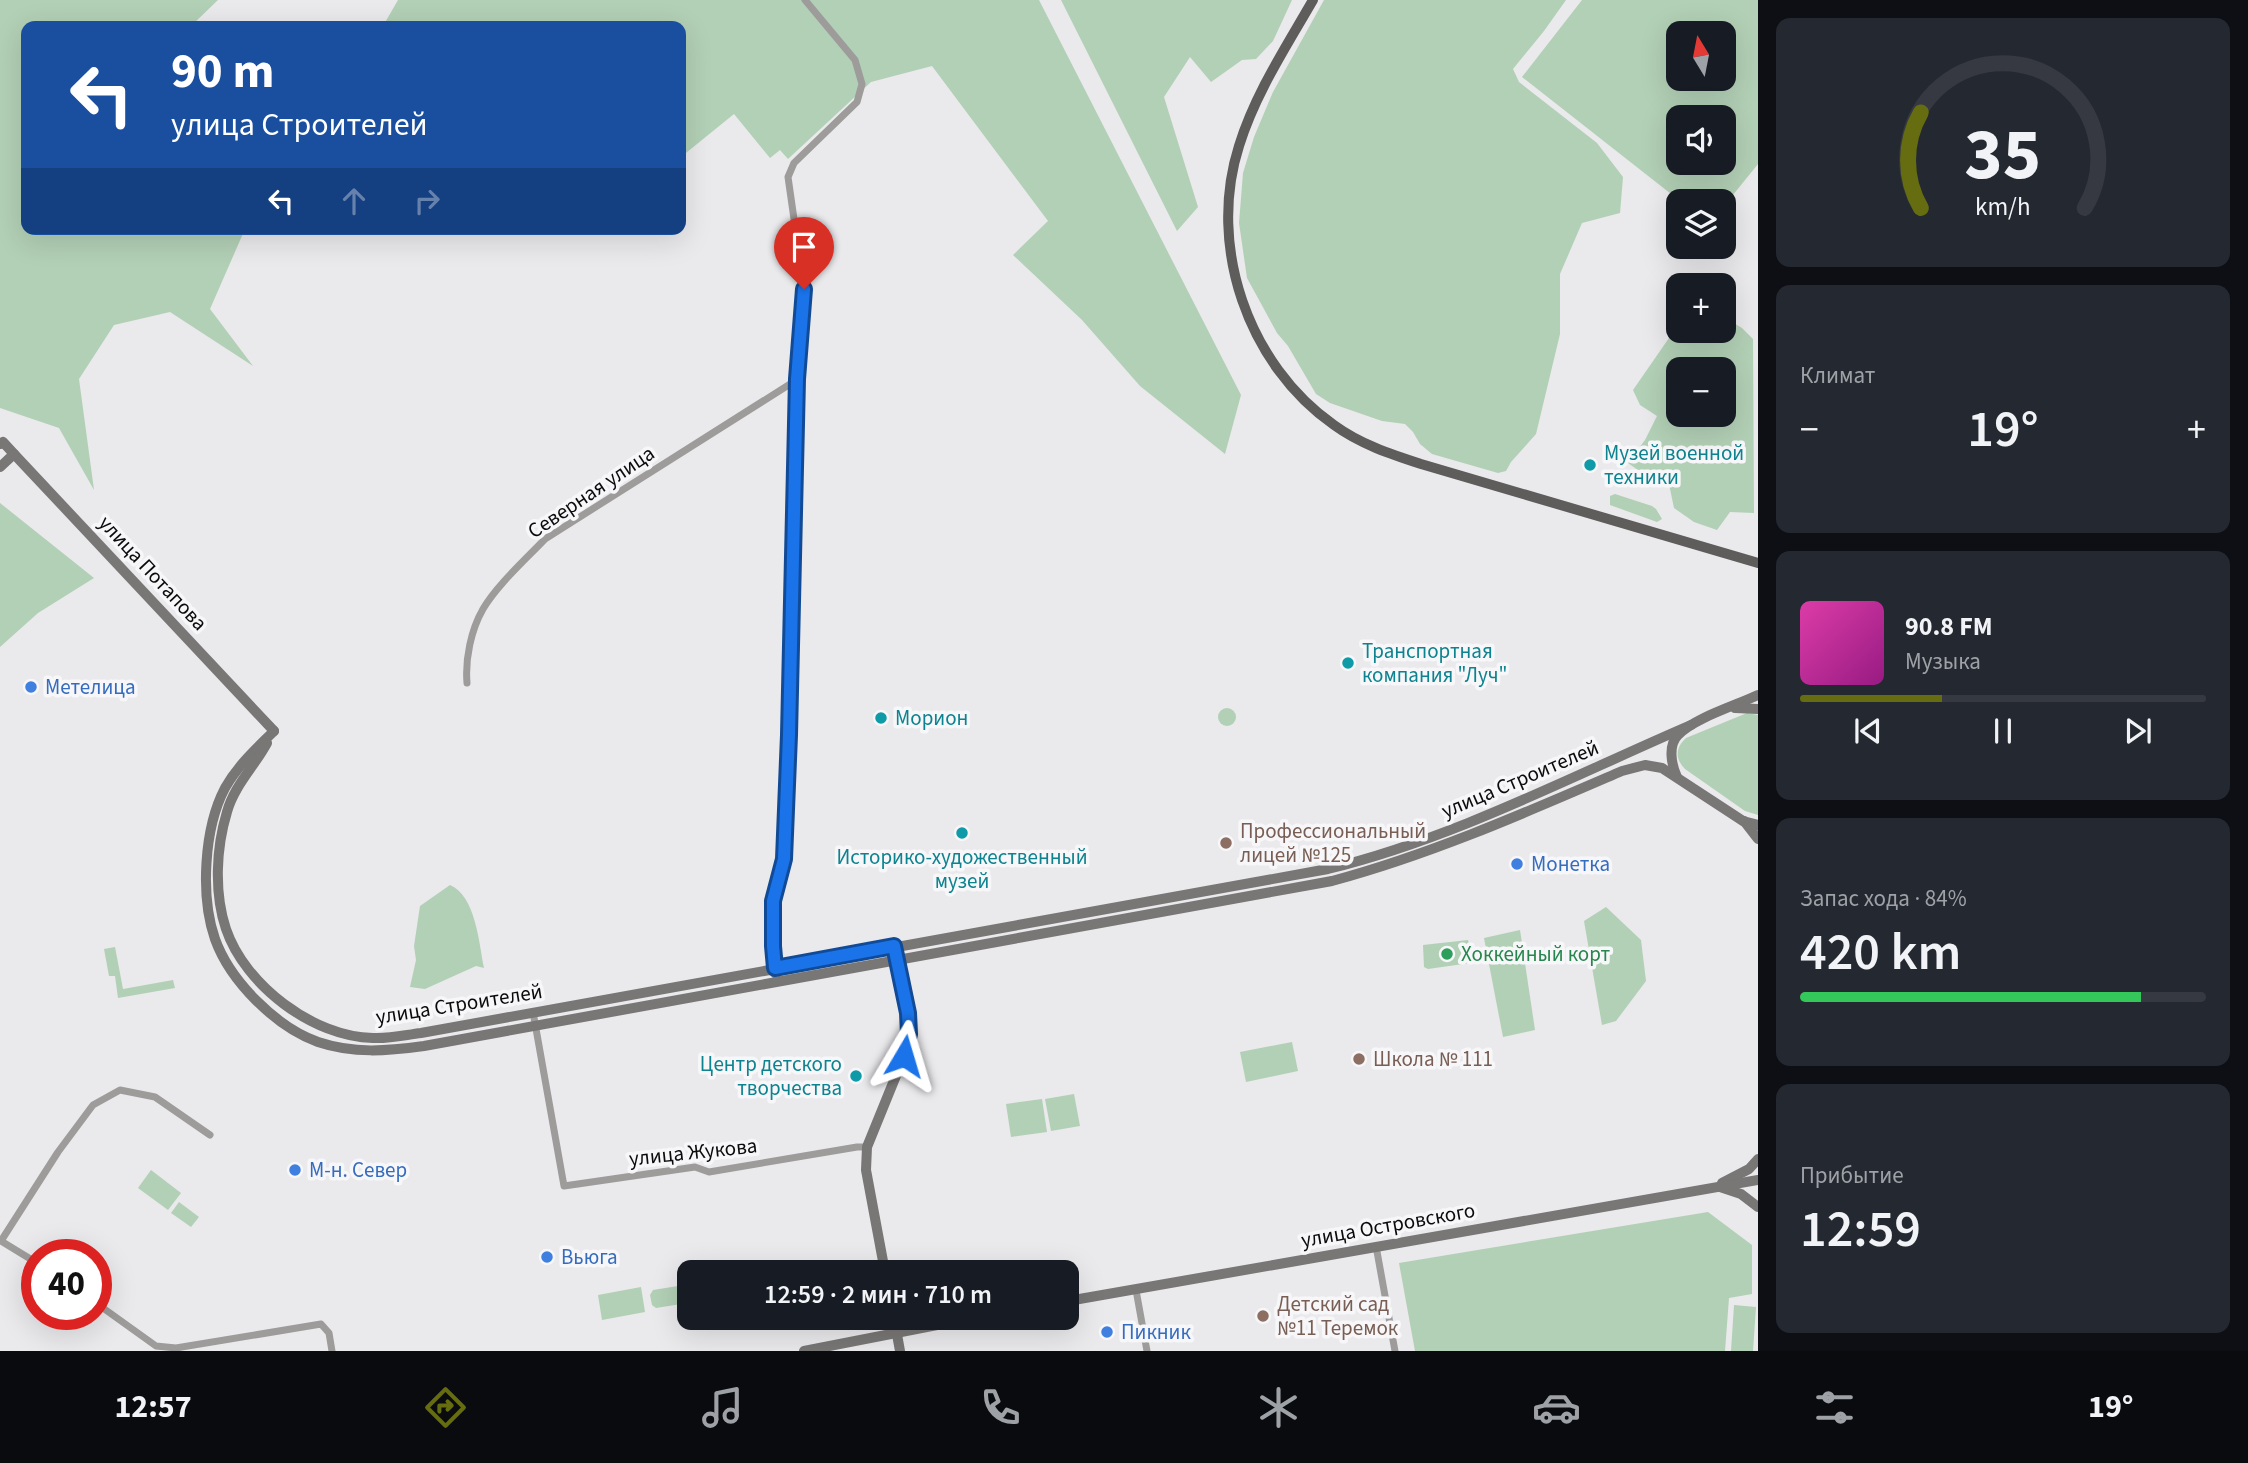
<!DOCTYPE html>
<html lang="ru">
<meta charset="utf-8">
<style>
body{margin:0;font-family:"Source Sans 3",sans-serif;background:#242831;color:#f1f3f6;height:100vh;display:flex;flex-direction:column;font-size:26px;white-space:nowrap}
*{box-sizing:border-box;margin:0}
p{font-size:23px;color:#9ea1a6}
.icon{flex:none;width:38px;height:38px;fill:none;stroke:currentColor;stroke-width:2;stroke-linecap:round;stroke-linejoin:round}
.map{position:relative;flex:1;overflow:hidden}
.drawer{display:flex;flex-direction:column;gap:18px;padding:18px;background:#0d0f14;width:490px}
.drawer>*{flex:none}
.top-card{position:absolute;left:21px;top:21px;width:665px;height:214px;border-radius:14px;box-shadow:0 7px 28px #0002;background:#1a4fa0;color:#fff;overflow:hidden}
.needle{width:46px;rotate:350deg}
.buttons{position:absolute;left:1666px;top:21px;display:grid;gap:14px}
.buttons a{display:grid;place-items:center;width:70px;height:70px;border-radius:14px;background:#171b24;box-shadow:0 7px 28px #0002;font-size:35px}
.speed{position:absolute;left:21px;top:1239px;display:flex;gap:14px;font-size:35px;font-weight:700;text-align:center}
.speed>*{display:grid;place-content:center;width:91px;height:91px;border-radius:50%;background:#171b24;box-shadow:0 7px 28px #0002;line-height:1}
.speed .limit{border:10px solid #d22;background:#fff;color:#111}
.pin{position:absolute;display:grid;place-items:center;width:60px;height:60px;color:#fff;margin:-72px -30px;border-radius:50% 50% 50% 0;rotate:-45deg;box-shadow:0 0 7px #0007}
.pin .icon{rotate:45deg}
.me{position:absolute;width:77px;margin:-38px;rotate:7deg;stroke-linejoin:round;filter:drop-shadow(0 0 5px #0008)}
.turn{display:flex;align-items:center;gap:24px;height:147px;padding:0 35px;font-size:32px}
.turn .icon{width:91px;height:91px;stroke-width:2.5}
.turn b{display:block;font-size:49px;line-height:60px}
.lanes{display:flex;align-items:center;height:66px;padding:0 35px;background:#0003;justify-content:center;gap:35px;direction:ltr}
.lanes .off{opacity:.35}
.big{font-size:52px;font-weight:600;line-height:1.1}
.drawer .card{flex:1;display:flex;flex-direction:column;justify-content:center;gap:10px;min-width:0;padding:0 24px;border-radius:14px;background:#242831}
.drawer .dial{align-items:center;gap:0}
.dial svg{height:182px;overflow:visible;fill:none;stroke:#363941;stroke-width:7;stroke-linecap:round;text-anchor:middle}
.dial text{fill:#f1f3f6;stroke:none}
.song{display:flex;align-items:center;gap:21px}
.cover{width:84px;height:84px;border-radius:10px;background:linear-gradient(135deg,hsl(320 70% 55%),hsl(310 70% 35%))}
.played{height:7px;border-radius:4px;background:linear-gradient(90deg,#666c10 35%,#363941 35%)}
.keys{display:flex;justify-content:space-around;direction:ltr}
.heat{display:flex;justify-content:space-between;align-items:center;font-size:38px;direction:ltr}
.charge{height:10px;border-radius:5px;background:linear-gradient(90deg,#34c759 84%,#363941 0)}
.trip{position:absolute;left:677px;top:1260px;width:402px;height:70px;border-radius:14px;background:#171b24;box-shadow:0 7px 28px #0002;font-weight:600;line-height:70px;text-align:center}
.tab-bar{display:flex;height:112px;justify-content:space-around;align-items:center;background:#090b0e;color:#9ea1a6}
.tab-bar .icon{width:49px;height:49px}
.tab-bar .active{color:#666c10}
.tab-bar b{font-size:32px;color:#f1f3f6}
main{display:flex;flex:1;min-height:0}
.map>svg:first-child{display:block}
.green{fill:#b2d0b6;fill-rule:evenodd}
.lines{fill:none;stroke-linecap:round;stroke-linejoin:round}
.street{stroke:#9d9c9b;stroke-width:7}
.secondary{stroke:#787776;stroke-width:10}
.primary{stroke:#5e5d5b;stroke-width:10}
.route-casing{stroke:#114b97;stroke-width:18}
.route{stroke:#1a73e8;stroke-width:12}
.culture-dot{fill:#0f9aa8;stroke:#f7f7f9;stroke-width:2.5}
.shop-dot{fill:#3f7fe0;stroke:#f7f7f9;stroke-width:2.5}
.education-dot{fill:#8d6e63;stroke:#f7f7f9;stroke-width:2.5}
.leisure-dot{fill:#2e9e5b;stroke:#f7f7f9;stroke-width:2.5}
.labels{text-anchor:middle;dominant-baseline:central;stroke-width:7;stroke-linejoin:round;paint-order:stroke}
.culture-label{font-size:21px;fill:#0d838f;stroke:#f7f7f9;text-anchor:start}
.street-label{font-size:21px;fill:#0b0b0c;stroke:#f7f7f9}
.shop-label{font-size:21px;fill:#366cbe;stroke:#f7f7f9;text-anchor:start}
.education-label{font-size:21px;fill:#785e54;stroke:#f7f7f9;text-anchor:start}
.leisure-label{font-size:21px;fill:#27864d;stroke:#f7f7f9;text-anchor:start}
</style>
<main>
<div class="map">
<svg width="1758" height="1351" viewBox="0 0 1758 1351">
<rect width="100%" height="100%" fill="#eae9ec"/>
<g class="green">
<path d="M0,0h218l-27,26h-165v203h219l-35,80 43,57 -83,-54 -56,13 -35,54 15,111 -35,-62 -59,-20z"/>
<path d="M398,0h641l202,395 -16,59 -85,-68 -58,-66 -69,-65 35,-34 -116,-155 -61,16 -83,77 -8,-9 -10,8 -36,-44 -53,43v-131h-298z"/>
<path d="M1061,0h231l-19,41 -17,18 -14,1 -31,22 -21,-25 -26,40 34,110 -21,24z"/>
<path d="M1324,0h242l-22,31 -31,38 6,13 78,61 26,34 -3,36 -38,10 -22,51v60l-24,100 -25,28 -5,9 -8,2 -66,-19 -12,-10 -7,-12 -8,-8 -23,-3 -52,-18 -14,-9 -28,-48 -11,-13 -30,-55 -8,-55 4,-50 11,-36 19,-45z"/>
<path d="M1582,0h176v164l-34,42v-5h-44l-158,-124zM1678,33h46v46h-46zM1678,117h46v46h-46z"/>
<path d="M1724,317l18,11 11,11 1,174 -24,-1 -13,18 -23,-8 -20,-14 -5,-24 -24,-9 -17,-12 17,-23 12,-24 -17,-11 -7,-15 45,-65v6h46zM1678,369h46v46h-46z"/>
<path d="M1615,494l37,12 4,3 6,10 -5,3 -47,-17v-9z"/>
<path d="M0,503l94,75 -56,35 -38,34z"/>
<circle cx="1227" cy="717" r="9"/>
<path d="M1747,713l11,2v100l-13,-4 -60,-42c-10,-10 -10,-21 1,-31z"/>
<path d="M450,885c26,11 29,59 34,83l-8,-2 -51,23 -15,-2 6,-27 -2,-14 6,-40z"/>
<path d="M1606,907l35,33 5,41 -30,40 -14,4 -18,-104z"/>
<path d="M1520,930l15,100 -32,7 -19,-99z"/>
<path d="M1468,940l4,19 -2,4 -42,6 -4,-2 -1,-22z"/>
<path d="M115,947l8,42 50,-9 2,8 -57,10 -3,-22h-6l-5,-27z"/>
<path d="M1292,1042l6,29 -52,11 -6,-30z"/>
<path d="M1074,1094l6,32 -29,5 -6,-32z"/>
<path d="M1042,1099l5,33 -36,5 -5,-33z"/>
<path d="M151,1170l30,23 -13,17 -30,-22z"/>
<path d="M179,1202l20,15 -8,10 -20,-14z"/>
<path d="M1708,1212l44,33v49l-23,4 -4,53h-310l-16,-88z"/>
<path d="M678,1286l5,2 2,12 -4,4 -25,4 -4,-3 -2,-10 3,-5z"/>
<path d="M641,1287l4,25 -43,8 -4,-25z"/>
<path d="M1734,1305l22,2 -3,44h-22z"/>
</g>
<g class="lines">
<g class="street">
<path d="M467,683c-2,-24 4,-53 16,-74 14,-24 43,-50 62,-70l253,-160 6,-90 -16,-112 6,-14 63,-61 5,-18 -7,-24 -50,-60"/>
<path d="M533,1012l31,174 131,-19 14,5 148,-25h10"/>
<path d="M1376,1246l19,105"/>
<path d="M37,1263l-36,-22 57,-89 35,-47 27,-15 35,7 55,38"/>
<path d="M1136,1290l11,61"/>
<path d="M96,1303l60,43 20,2 145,-24 8,9 3,18"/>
</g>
<g class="secondary">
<path d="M0,444l3,-2 11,12 260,277"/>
<path d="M0,467l14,-13"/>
<path d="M1735,708l23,1"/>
<path d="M274,731c-18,18 -36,34 -49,57 -21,40 -25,108 -10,151 15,42 61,88 103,103 36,12 69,9 106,4l908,-165c100,-27 195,-69 290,-110l23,-6 17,3 81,53 15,4"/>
<path d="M267,743c-13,24 -33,43 -40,69 -11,36 -13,81 -1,117 19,56 87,108 147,109 16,1 32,-3 48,-5l907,-164c127,-31 244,-93 363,-144"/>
<path d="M1677,777c-6,-13 -9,-32 1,-42 16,-17 59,-30 80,-40"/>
<path d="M1744,821l14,18"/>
<path d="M776,974l-3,-20v-53l11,-42 5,-124 9,-356"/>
<path d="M1722,1183l27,-14 9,-10"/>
<path d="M1720,1187l21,7 17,13"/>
<path d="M885,1272l-19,-102 1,-23 37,-91 5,-22 -1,-21 -12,-58"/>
<path d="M1068,1301l690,-121"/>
<path d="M894,1318l6,33"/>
<path d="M804,1351l169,-33"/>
</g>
<path class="primary" d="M1313,0c-27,47 -58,94 -74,146 -32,100 9,219 95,279 26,19 56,29 87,39l337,99"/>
</g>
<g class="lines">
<defs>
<path id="route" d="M804,289l-7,90 -8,356 -5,124 -11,42v45l2,22 119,-22 14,67 1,21 -5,22"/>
</defs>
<use href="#route" class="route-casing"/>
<use href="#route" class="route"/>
</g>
<g class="culture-dot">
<circle cx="1590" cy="465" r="7"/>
<circle cx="1348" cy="663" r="7"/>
<circle cx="881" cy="718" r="7"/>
<circle cx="962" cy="833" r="7"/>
<circle cx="856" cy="1076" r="7"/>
</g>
<g class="shop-dot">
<circle cx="31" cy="687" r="7"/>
<circle cx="1517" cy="864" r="7"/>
<circle cx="295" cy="1170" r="7"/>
<circle cx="547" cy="1257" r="7"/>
<circle cx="1107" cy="1332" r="7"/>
</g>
<g class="education-dot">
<circle cx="1226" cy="843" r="7"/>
<circle cx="1359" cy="1059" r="7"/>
<circle cx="1263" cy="1316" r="7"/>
</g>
<circle class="leisure-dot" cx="1447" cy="954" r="7"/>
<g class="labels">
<g class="culture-label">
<text x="1604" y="453">Музей военной<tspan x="1604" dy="24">техники</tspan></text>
<text x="1362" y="651">Транспортная<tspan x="1362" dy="24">компания "Луч"</tspan></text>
<text x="895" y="718">Морион</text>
<text x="962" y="857" text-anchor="middle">Историко-художественный<tspan x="962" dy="24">музей</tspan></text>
<text x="842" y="1064" text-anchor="end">Центр детского<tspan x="842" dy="24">творчества</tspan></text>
</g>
<g class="street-label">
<text transform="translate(591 492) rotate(-34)">Северная улица</text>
<text transform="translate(153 573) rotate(47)">улица Потапова</text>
<text transform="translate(1520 779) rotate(-23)">улица Строителей</text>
<text transform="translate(459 1004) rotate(-9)">улица Строителей</text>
<text transform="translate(693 1152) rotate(-6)">улица Жукова</text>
<text transform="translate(1388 1225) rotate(-10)">улица Островского</text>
</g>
<g class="shop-label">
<text x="45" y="687">Метелица</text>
<text x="1531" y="864">Монетка</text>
<text x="309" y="1170">М-н. Север</text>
<text x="561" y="1257">Вьюга</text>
<text x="1121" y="1332">Пикник</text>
</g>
<g class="education-label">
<text x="1240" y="831">Профессиональный<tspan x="1240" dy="24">лицей №125</tspan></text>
<text x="1373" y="1059">Школа № 111</text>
<text x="1277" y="1304">Детский сад<tspan x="1277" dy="24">№11 Теремок</tspan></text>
</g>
<g class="leisure-label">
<text x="1461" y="954">Хоккейный корт</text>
</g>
</g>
</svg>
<div class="buttons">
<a><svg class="needle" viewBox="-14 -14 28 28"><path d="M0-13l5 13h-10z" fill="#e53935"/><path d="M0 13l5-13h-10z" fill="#9ea1a6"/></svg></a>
<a><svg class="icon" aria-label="sound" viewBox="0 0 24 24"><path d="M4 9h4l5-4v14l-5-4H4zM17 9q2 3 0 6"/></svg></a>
<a><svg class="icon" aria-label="layers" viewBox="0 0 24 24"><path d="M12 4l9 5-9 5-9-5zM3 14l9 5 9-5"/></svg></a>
<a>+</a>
<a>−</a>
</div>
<div class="speed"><div class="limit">40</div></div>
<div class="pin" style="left:804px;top:289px;background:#d93025"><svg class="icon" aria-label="arrive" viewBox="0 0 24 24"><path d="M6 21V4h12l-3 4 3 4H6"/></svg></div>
<svg class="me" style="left:904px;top:1056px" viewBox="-20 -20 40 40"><path d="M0-17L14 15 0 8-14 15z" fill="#1a73e8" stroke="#fff" stroke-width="4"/></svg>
<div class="trip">12:59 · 2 мин · 710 m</div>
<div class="top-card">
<div class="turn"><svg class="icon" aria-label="left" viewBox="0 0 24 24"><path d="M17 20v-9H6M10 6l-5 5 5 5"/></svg><div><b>90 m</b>улица Строителей</div></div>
<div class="lanes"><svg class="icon" aria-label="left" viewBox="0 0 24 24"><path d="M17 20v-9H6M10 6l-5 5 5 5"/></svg><svg class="icon off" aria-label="ahead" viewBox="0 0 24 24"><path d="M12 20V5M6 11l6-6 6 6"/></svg><svg class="icon off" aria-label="right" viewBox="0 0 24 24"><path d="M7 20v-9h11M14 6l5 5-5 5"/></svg></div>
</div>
</div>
<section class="drawer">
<div class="card dial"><svg viewBox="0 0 100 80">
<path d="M14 69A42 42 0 1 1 86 69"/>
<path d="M14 69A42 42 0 0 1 14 27" stroke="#666c10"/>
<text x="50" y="56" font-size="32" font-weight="700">35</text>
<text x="50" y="72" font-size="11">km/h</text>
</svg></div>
<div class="card"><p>Климат</p>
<div class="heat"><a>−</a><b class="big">19°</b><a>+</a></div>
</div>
<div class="card">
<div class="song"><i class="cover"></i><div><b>90.8 FM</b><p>Музыка</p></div></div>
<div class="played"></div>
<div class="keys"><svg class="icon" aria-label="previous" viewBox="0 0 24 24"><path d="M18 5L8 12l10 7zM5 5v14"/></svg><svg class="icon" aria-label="pause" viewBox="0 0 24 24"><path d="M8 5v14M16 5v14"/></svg><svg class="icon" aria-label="next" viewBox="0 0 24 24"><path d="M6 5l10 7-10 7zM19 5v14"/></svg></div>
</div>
<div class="card"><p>Запас хода · 84%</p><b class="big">420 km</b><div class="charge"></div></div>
<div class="card"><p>Прибытие</p><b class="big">12:59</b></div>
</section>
</main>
<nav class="tab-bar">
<b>12:57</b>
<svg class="icon active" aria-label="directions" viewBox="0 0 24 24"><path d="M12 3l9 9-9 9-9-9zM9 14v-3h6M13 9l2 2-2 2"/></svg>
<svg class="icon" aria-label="music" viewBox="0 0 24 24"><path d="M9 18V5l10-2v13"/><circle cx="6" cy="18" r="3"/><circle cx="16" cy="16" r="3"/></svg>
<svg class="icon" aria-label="phone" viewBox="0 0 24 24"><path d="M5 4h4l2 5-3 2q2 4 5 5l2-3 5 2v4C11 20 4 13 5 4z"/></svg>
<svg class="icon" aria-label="climate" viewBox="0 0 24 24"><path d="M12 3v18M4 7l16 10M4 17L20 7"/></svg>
<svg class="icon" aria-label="car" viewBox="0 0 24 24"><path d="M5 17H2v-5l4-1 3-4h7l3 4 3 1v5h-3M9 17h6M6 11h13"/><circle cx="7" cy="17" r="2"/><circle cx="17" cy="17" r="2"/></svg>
<svg class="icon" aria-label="filters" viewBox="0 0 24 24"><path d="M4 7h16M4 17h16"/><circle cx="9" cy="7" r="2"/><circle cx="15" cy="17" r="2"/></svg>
<b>19°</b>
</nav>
